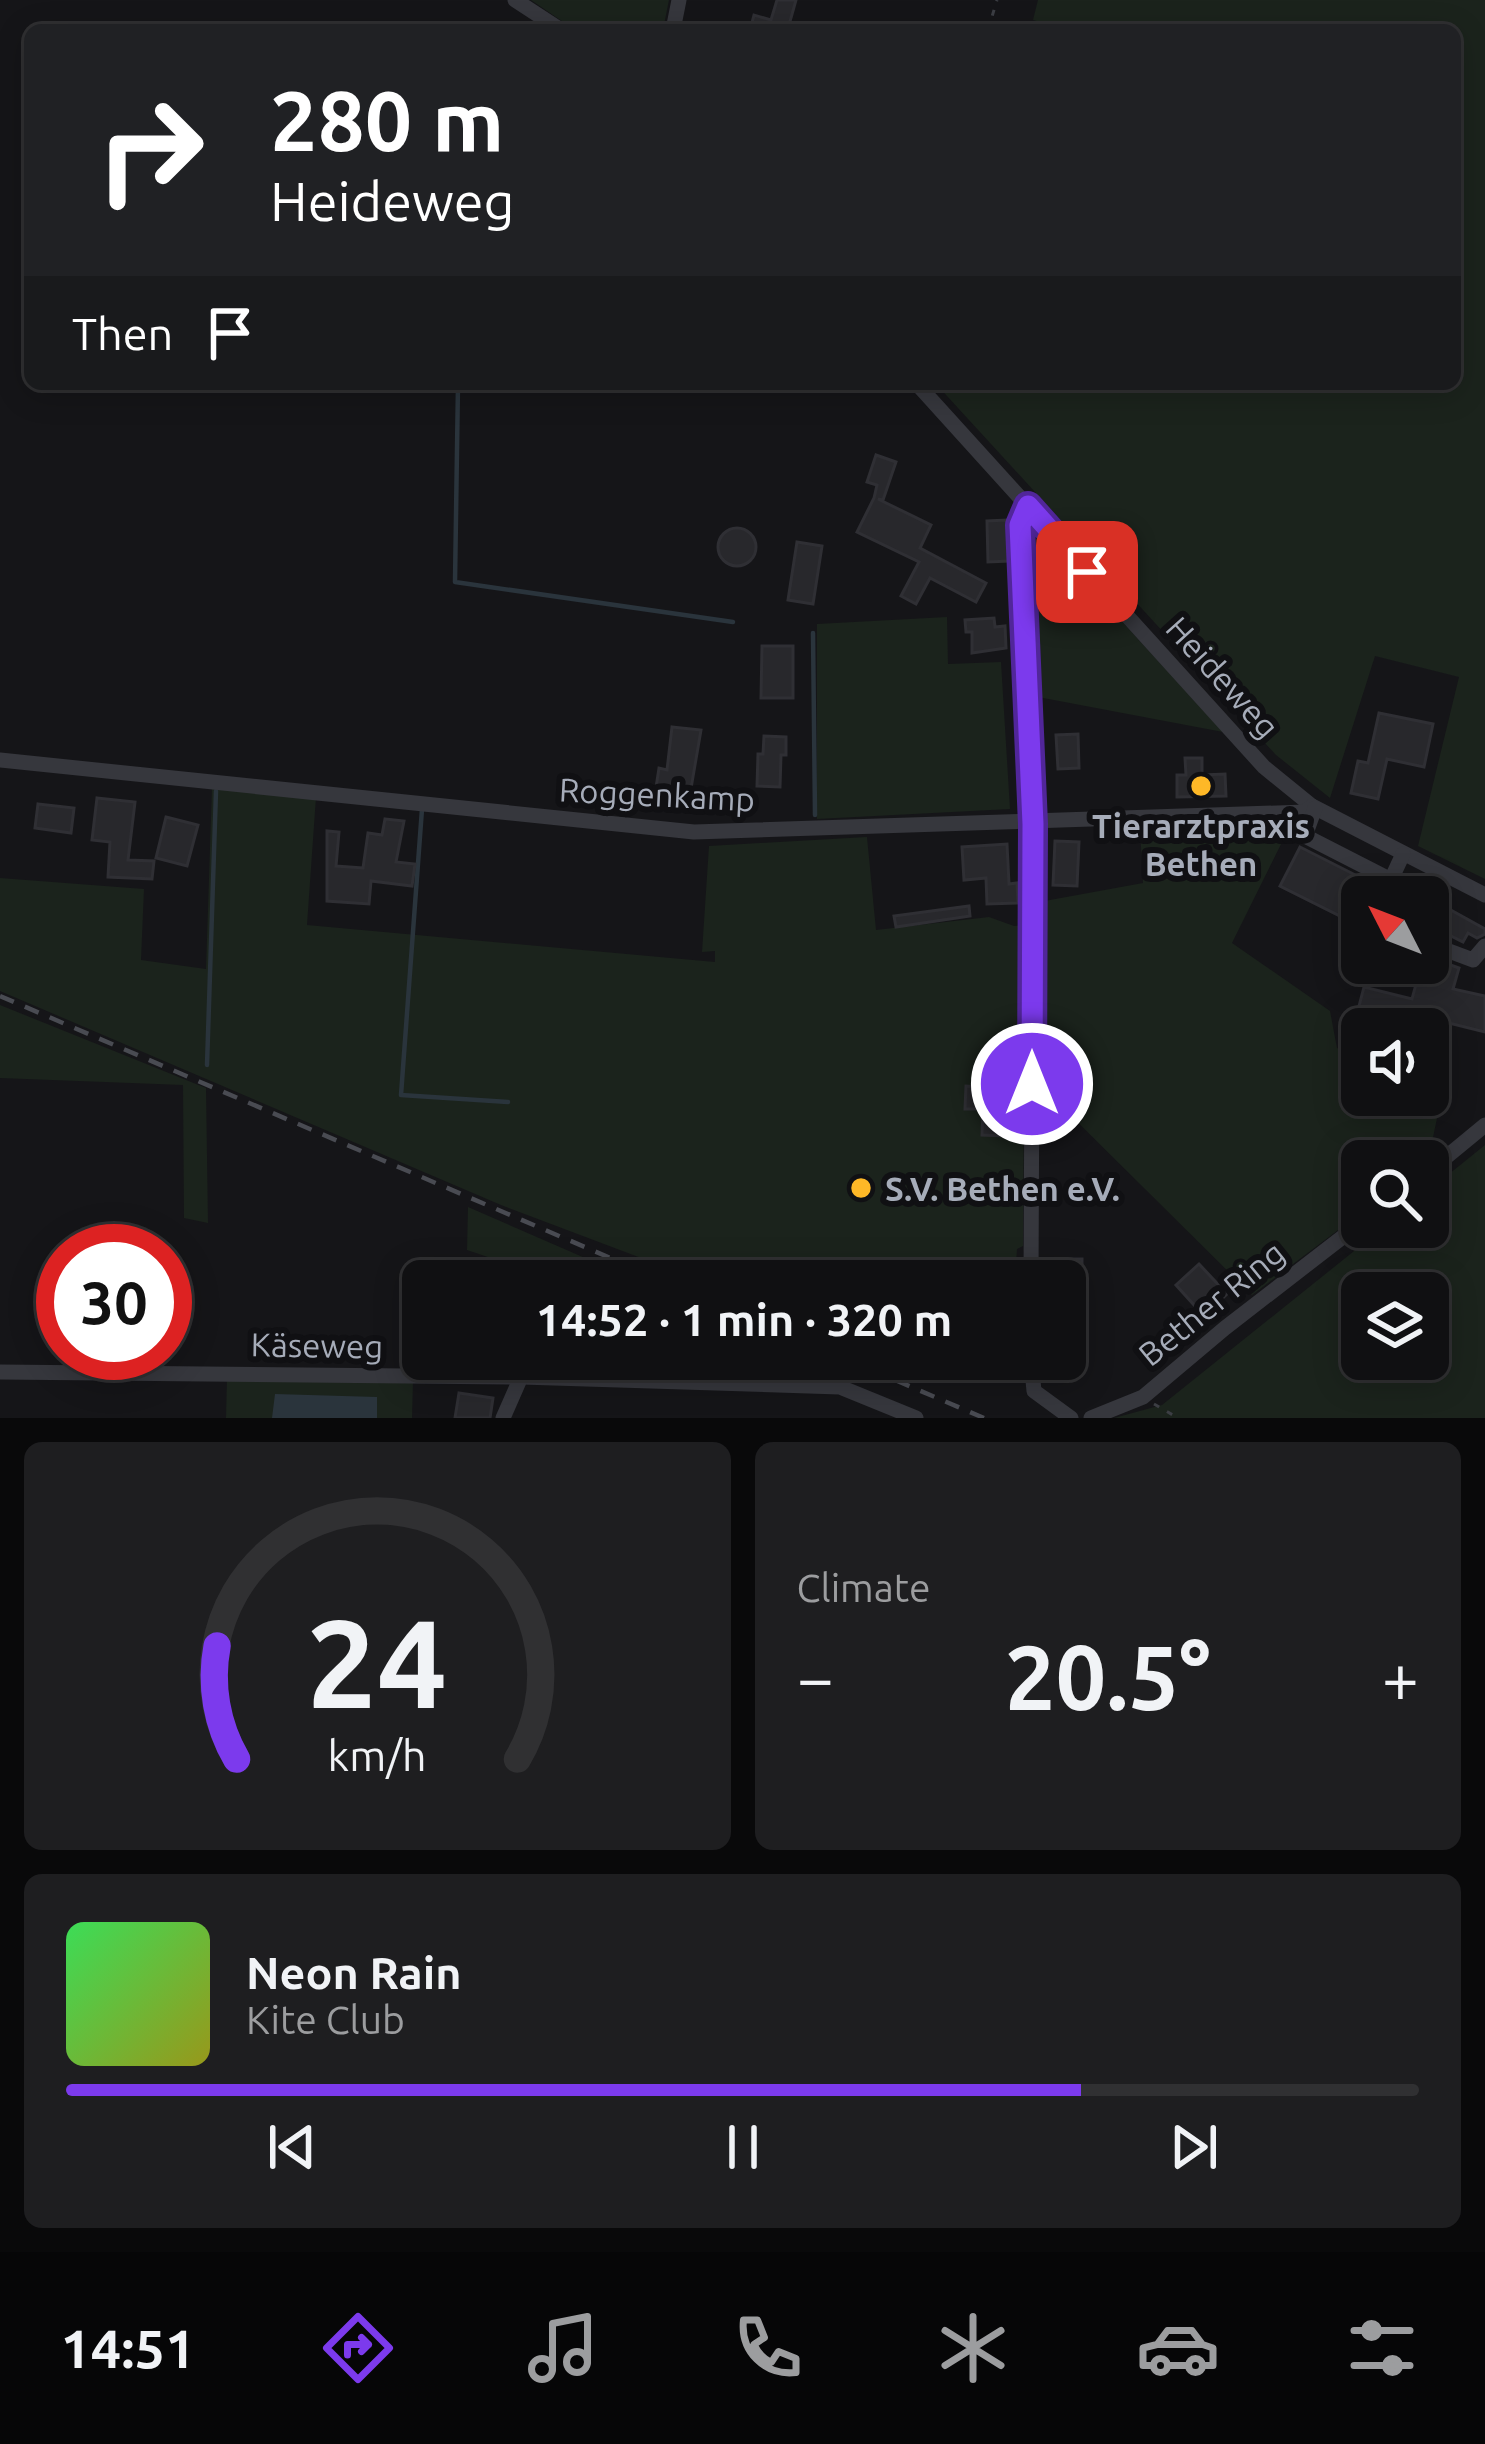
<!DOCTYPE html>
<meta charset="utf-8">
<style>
body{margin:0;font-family:Ubuntu,sans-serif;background:#1e1e20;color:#f1f3f6;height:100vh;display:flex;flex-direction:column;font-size:45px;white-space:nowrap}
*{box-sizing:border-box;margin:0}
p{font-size:39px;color:#9c9d9f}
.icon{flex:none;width:66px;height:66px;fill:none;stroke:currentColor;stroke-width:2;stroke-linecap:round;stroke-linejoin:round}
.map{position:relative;height:1418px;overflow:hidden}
.details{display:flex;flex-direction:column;gap:24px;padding:24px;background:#09090a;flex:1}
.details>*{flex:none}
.guide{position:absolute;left:24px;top:24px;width:1437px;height:366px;border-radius:18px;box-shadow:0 6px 30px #0003,0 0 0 3px #303032;background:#202124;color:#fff;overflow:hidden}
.needle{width:78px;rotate:312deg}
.tools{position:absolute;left:1341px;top:876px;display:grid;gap:24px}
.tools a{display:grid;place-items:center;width:108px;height:108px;border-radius:18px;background:#101012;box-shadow:0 6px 30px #0003,0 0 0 3px #303032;font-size:60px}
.speed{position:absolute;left:36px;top:1224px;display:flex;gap:24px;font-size:60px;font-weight:700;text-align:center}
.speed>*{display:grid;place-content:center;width:156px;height:156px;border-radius:50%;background:#101012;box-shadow:0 6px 30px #0003,0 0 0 3px #303032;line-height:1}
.speed .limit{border:18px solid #d22;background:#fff;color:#111}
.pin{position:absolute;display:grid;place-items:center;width:102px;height:102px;color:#fff;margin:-51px;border-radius:24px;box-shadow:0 6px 18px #0006}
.me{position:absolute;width:132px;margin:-66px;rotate:0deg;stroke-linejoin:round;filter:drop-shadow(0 0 9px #0008)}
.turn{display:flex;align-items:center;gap:42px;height:252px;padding:0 48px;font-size:54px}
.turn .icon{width:156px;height:156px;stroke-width:2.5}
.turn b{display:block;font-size:84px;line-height:102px}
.then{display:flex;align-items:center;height:114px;padding:0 48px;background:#0003;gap:24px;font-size:45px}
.big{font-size:90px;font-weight:700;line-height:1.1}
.details .widget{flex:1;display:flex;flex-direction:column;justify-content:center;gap:18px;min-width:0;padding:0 42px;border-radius:18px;background:#1e1e20}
.details .dial{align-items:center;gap:0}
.dial svg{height:312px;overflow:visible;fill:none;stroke:#303032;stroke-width:7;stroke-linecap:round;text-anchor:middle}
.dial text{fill:#f1f3f6;stroke:none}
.song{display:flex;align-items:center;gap:36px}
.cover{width:144px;height:144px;border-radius:18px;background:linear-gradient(135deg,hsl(130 70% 55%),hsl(60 70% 35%))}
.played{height:12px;border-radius:6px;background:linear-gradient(90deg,#7c3aed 75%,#303032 75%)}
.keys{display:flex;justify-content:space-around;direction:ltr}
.heat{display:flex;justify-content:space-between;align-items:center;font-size:66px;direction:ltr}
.details .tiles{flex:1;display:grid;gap:24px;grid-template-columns:1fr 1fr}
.widget:last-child{grid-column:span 2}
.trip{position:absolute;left:402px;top:1260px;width:684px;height:120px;border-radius:18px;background:#101012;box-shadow:0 6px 30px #0003,0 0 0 3px #303032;font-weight:700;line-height:120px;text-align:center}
.tabs{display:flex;height:192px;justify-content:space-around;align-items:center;background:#060607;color:#9c9d9f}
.tabs .icon{width:84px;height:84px}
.tabs .current{color:#7c3aed}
.tabs b{font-size:54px;color:#f1f3f6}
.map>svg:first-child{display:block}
.green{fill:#1b231c;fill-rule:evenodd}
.water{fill:#2a343c}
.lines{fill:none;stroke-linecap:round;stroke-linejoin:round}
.stream{stroke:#2a343c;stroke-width:4.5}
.building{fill:#28282c;stroke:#2f2f34;stroke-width:3}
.path{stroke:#3c3e44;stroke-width:3;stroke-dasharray:6 9;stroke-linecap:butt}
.minor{stroke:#36373d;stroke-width:15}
.rail{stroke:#494b52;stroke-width:4.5;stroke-dasharray:15 12;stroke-linecap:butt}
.route-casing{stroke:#51269a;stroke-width:30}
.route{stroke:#7c3aed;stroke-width:21}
.poi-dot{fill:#feb827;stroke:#101013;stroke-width:4.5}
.labels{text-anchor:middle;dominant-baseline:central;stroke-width:12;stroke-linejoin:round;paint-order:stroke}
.street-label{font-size:33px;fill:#a6acb9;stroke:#101013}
.poi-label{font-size:33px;font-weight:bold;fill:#a6acb9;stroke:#101013}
</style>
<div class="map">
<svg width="1485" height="1418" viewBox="0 0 1485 1418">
<rect width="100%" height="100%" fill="#151518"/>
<g class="green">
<path d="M531,0h138l-6,30h-88z"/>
<path d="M1038,0h447v879l-67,-33 41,-169 -84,-21 -45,142 -54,-43 -340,-371h519v-354h-388l-34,-10z"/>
<path d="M1029,520l194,212 -185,-35z"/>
<path d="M947,617l1,47 53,-2 9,147 -193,10v-195z"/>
<path d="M212,787l104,10 -9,128 408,37v-11l-13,1 7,-106 158,-9 9,93 113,-13 25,9 11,-1 -2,321 -6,3 -2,32h-313l-201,-76 -501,-214v-113l144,11 -3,71 65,9z"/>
<path d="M1292,822l-60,121 98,68 7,37 25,11v36h66v-30l20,1 -20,95h-66v51l-110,83 -213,-211v-182l104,-19 -3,-54z"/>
<path d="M0,1005l206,83 2,135 -24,-5 -1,-133 -183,-7z"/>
<path d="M1485,1145v273h-371l48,-13 222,-178h44v-36zM1362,1293h66v66h-66z"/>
<path d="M468,1207l170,74h-79l-92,-31z"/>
<path d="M627,1359h189l23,10 -1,11 -211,-7z"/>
<path d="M888,1359h123v5l-69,18z"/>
<path d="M227,1378l186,4 -1,36h-186z"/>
</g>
<path class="water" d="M275,1394l102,3v21h-105z"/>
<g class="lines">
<g class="stream">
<path d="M458,384l-3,198 278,40"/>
<path d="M813,633l2,182"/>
<path d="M422,809l-21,286 107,7"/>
<path d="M207,1065l9,-274"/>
</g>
</g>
<g class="building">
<path d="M777,0h19l-7,25 7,5h-46l4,-15 17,5z"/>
<path d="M876,455l20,7 -13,38 -5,-1 53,26 -11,23 66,35 -10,19 -46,-24 -14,26 -15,-8 18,-34 -62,-30 17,-34 3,-13 -10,-3z"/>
<path d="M1007,520l2,41 -21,1 -1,-41z"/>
<circle cx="737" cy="547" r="19"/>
<path d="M797,542l25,4 -9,58 -25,-4z"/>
<path d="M994,618l1,9 10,-1 1,22 -34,5v-21h-6l-1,-12z"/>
<path d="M762,646h31v52h-32z"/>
<path d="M1379,713l54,11 -9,43 -37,-8 -9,40 -27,-6 7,-32 10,2z"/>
<path d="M672,727l29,3 -12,70 -34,-6 4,-26 8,2z"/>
<path d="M1078,734l1,34 -21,1 -2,-34z"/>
<path d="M764,736l22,1v18h-5l-1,32 -23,-1 1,-32h5z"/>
<path d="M1185,758h17v17l23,-1 1,22 -49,1v-22h9z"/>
<path d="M97,798l38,4 -7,58 26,1 -2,18 -44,-2 2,-35 -18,-2z"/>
<path d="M38,804l36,4 -3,25 -36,-5z"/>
<path d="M166,817l32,8 -11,41 -31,-8z"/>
<path d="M385,819l19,2 -8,41 19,2 -3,22 -41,-5 -2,23 -42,-3v-70l12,1 -3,34 27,2 5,-35 14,2z"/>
<path d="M1055,841l24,1 -2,44 -24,-1z"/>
<path d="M1007,844l2,40 8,-1 1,20 -31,1 -1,-26 -22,2 -2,-33z"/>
<path d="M1300,847l75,38 -4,12h-9v30l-82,-41z"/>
<path d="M969,906l1,10 -74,11 -2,-11z"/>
<path d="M1449,909l36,20v5l-8,4 -9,-5 -5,9 -22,-11 -13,16v-33l14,7z"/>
<path d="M1428,957l31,11 -6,21 32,7v36l-40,-10 -2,7 -39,-9 -3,9h-48l11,-42 48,12 6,-22 -16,-14h26z"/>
<path d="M984,1058l23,1 -2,77 -23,-1 1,-26h-18l1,-23 18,1z"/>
<path d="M1058,1259h24v41h-17v-19h-7z"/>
<path d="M1199,1264l28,30 -23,22 -28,-31z"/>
<path d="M459,1393l34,5 -3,20h-35z"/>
</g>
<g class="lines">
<g class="path">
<path d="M988,30l9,-30"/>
<path d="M1154,1404l24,14"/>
</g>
<g class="minor">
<path d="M515,0l46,30"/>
<path d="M673,30l6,-30"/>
<path d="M917,384l347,383 48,39 173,89"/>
<path d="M1028,506l-8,19 13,299 -2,457"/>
<path d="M0,760l694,72 611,-20 7,-6"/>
<path d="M1315,808l-10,28 86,44"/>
<path d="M1383,897l20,-43"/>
<path d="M1362,942v10"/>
<path d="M1441,948l32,12 12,-14"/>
<path d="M1378,963l23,13"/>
<path d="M1428,1172l57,-47"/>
<path d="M1031,1359l3,32 37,27"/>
<path d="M0,1372l521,5 319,10 76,31"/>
<path d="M503,1418l18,-41"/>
<path d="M1091,1418l52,-21 82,-69 137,-106"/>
</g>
<g class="rail">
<path d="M0,996l664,285"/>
<path d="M846,1359l138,59"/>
</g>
</g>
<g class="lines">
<defs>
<path id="route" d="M1032,1084l1,-260 -13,-299 8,-19 59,66"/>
</defs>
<use href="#route" class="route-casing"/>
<use href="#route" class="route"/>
</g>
<g class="poi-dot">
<circle cx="1201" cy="786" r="12"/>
<circle cx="861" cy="1188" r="12"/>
</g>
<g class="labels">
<g class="street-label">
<text transform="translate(1223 677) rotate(48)">Heideweg</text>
<text transform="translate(657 794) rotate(3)">Roggenkamp</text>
<text transform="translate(1211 1303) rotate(-39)">Bether Ring</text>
<text transform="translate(317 1345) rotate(1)">Käseweg</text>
</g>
<g class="poi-label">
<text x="1201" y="825">Tierarztpraxis<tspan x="1201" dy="38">Bethen</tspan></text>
<text x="885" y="1188" text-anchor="start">S.V. Bethen e.V.</text>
</g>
</g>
</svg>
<div class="tools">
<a><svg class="needle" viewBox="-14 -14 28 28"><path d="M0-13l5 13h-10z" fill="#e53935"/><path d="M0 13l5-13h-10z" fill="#9c9d9f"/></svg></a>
<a><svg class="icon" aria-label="sound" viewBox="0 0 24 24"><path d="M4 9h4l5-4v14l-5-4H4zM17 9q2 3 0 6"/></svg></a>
<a><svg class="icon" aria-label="search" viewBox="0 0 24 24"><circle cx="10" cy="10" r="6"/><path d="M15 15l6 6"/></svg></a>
<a><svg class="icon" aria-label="layers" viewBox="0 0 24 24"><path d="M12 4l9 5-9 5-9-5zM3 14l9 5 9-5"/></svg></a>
</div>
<div class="speed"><div class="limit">30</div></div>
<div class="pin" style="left:1087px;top:572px;background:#d93025"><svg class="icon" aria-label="arrive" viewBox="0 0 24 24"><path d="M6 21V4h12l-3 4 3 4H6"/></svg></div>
<svg class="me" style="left:1032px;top:1084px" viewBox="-20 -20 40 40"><circle r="17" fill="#7c3aed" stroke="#fff" stroke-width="3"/><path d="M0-11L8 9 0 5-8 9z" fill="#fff"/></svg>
<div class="trip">14:52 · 1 min · 320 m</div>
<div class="guide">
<div class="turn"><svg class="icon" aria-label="right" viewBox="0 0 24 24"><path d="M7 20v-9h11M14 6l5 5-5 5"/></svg><div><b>280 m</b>Heideweg</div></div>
<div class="then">Then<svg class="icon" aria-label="arrive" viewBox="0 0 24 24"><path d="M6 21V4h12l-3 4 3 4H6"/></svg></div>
</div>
</div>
<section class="details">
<div class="tiles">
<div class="widget dial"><svg viewBox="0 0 100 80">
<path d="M14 69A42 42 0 1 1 86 69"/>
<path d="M14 69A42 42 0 0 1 9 40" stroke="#7c3aed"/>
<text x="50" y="56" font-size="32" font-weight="700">24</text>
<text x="50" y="72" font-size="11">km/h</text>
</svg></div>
<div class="widget"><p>Climate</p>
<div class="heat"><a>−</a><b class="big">20.5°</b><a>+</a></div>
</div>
<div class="widget">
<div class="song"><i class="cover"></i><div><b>Neon Rain</b><p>Kite Club</p></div></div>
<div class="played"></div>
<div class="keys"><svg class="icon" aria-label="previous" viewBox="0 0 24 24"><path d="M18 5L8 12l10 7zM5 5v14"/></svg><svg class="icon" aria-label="pause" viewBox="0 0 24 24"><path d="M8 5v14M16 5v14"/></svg><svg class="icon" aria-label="next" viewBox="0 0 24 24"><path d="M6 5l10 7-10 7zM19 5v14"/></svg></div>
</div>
</div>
</section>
<nav class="tabs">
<b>14:51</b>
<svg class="icon current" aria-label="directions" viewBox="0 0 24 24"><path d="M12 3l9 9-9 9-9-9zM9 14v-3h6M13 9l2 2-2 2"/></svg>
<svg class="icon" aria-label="music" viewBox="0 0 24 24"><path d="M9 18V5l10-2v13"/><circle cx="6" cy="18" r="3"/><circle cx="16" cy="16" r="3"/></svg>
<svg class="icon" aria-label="phone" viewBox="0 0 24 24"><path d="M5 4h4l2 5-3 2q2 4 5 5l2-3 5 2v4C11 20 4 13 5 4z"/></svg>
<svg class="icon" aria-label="climate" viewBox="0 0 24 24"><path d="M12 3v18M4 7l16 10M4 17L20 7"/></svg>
<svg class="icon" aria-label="car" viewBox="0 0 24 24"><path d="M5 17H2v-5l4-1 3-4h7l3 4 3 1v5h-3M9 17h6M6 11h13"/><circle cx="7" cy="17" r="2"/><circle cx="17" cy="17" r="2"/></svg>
<svg class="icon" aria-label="filters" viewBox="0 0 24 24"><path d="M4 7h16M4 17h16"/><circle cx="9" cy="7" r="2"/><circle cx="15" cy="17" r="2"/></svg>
</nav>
